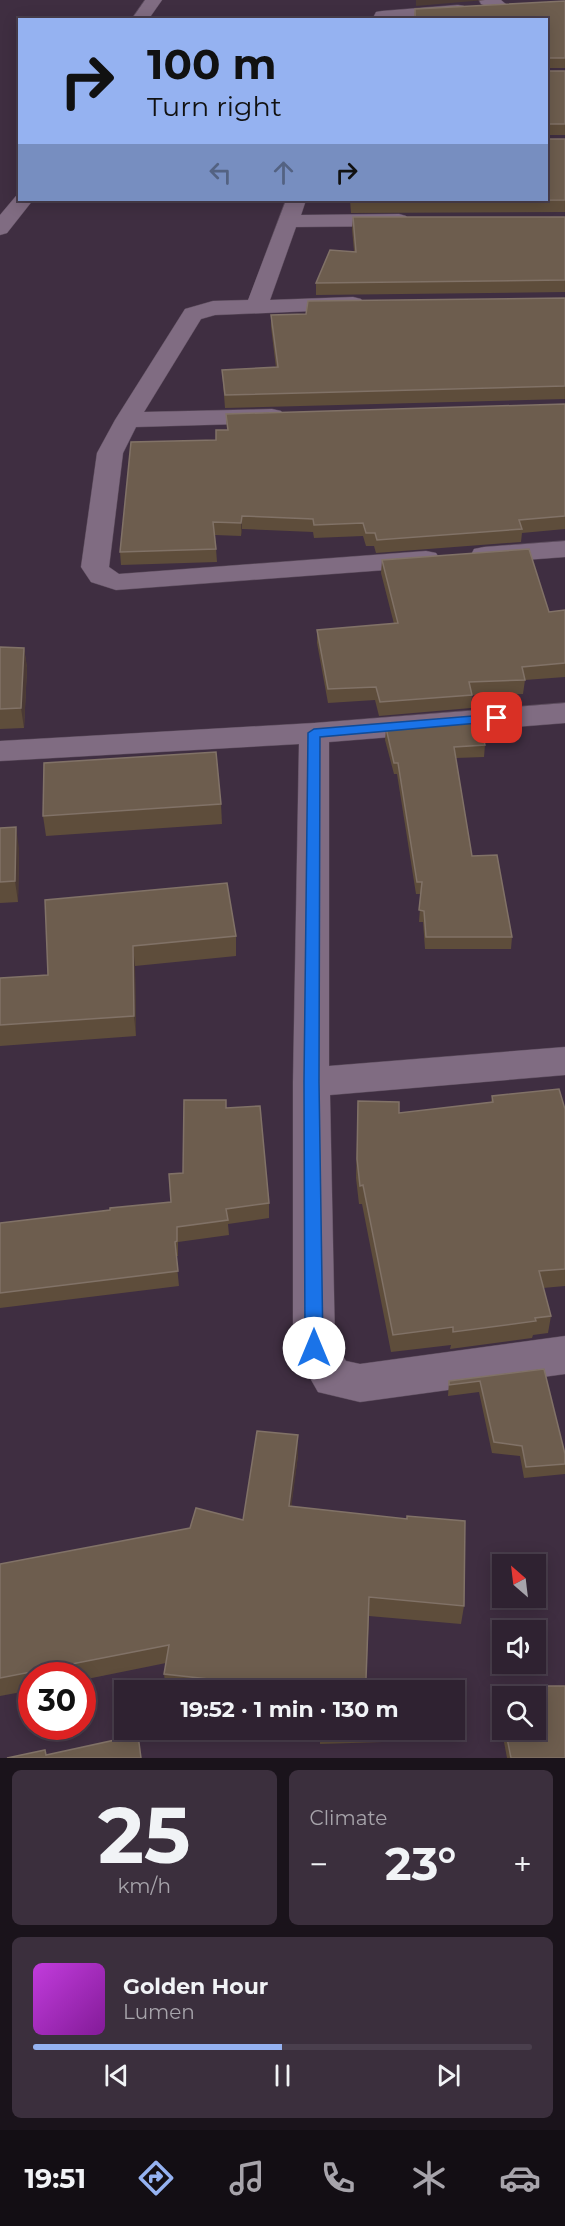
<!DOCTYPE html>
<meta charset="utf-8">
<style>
body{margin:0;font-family:Montserrat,sans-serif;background:#3b2f3d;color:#f1f3f6;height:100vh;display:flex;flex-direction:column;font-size:22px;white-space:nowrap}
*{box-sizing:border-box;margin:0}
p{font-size:20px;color:#a7a4ab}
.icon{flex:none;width:33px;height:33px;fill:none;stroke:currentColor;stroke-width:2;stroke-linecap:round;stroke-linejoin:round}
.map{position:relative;height:1758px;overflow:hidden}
.drawer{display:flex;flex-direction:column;gap:12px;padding:12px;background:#1a131b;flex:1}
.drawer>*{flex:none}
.top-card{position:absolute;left:18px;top:18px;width:530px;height:183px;border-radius:0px;box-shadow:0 3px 15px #0003,0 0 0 2px #4a3f4d;background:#95b2f1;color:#111;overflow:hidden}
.needle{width:39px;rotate:332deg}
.buttons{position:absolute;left:492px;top:1554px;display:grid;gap:12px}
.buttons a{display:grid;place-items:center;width:54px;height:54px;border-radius:0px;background:#2f2231;box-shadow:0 3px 15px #0003,0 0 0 2px #4a3f4d;font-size:30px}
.speed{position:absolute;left:18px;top:1662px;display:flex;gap:12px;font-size:30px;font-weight:700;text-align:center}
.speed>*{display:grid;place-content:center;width:78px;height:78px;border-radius:50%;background:#2f2231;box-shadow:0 3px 15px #0003,0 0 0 2px #4a3f4d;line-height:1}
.speed .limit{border:9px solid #d22;background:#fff;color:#111}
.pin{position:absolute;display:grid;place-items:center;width:51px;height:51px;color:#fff;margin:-26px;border-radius:12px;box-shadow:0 3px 9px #0006}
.me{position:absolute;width:66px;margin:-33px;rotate:0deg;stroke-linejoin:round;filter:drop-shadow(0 0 4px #0008)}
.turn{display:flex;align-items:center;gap:21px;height:126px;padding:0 30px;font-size:27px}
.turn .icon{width:78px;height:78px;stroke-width:2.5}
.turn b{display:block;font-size:42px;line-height:51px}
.lanes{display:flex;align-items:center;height:57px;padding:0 30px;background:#0003;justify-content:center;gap:30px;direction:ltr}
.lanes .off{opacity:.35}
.big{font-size:45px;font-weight:700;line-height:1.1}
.drawer .card{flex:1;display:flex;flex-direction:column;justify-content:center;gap:9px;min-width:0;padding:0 21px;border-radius:9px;background:#3b2f3d}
.drawer .dial{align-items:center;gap:0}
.dial b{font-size:78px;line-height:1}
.song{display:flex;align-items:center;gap:18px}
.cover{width:72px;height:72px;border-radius:9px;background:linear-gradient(135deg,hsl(290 70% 55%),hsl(290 70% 35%))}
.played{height:6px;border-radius:3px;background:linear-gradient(90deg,#95b2f1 50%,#4a3f4d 50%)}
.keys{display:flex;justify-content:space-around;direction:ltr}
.heat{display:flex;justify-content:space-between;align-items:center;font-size:33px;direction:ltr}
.drawer .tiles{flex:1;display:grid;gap:12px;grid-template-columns:1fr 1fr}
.card:last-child{grid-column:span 2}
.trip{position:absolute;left:114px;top:1680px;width:351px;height:60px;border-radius:0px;background:#2f2231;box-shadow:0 3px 15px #0003,0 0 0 2px #4a3f4d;font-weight:700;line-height:60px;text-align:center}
.tabs{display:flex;height:96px;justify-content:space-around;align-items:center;background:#130e14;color:#a7a4ab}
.tabs .icon{width:42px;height:42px}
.tabs .active{color:#95b2f1}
.tabs b{font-size:27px;color:#f1f3f6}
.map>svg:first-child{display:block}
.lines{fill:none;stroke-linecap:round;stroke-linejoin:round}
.minor-casing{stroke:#5a4b5b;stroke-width:1}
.minor{fill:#806c82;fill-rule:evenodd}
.wall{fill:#5e4d3b}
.shaded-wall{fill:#4b3a35}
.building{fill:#6d5d4e;stroke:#817267;stroke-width:1.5}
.route{fill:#1a73e8;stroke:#114b97;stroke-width:1.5}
</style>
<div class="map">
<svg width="565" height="1758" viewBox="0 0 565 1758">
<rect width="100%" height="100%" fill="#3f2e41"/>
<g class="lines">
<defs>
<g id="minor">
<path d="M145,0h17l-14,20h-17z"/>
<path d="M479,0h22l7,6 -8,5 -19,-7z"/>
<path d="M458,5l6,1 2,4 -2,4 -88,6 -2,-4 2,-4 6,-1z"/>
<path d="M20,195v5h13l-26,33 -7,2v-20l16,-19z"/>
<path d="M286,200h20l-5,15 98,-1 7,2 3,4 -3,4 -7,2 -103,1 -26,73 83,-3 8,2 3,5 -3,5 -146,6 -14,4 -57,93 128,-3 9,2 3,5 -3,5 -9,2 -136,4 -13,26 -14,114 10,7 307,-23 10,2 4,6 -4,6 -10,2 -310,23 -25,-8 -10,-15 16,-114 18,-33 70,-111 28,-8 35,-1z"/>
<path d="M565,541v16l-81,6 -10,-2 -3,-6 3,-6 10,-2z"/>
<path d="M565,703v20l-236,19v324l236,-19v28l-235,20 5,249 11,17 14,3 205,-28v38l-205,28 -42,-10 -25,-44v-266l6,-338 -299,17v-20l314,-18z"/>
</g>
</defs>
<use href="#minor" class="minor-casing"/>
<use href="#minor" class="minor"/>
</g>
<g class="wall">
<path d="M565,1v67h-19v-48h-132l1,-11z"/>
<rect x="546" y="71" width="19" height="64"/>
<path d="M565,139v73l-214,1 -1,-13h196z"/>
<path d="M353,217h212v75l-249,3v-12l38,-32 -2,-22z"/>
<path d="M565,298v101l-340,9 -3,-38 54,-2 -5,-41v-12l35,-1z"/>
<path d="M565,404v125l-43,4 -1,9 -145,11 -2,-7h-8l-3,-10 -49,2 -1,-6 -71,-3 -1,7 -26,-1 2,27 -96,3 -1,-13 96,-112 11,-10 -1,-16z"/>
<path d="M382,560l167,52 16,-2v67l-40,3 -2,14 -51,1 -1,13 -92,8 -4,-16 -47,3 -11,-60v-13l77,-6 -13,-51z"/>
<path d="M0,647l24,1 3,20 -3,60 -24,1z"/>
<path d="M386,728l99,17 -1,12 -28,1 16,98 40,81 -1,12h-86l-2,-27h-4l2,-28h-5l-19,-120h-3l-9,-34z"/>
<path d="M221,804l1,20 -176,12 -3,-20z"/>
<path d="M0,828l19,20 -1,54 -18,1z"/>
<path d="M227,883l9,53v20l-101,10 1,70 -136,10v-68l48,-3z"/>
<path d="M492,1096l73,13v177l-22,2 8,28 -3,17 -15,2 -1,3 -82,11 1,-4 -60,7 -29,-148h-3l-3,-26 2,-77 41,12 92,-11z"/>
<path d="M226,1108l43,95v15l-41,6 1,11 -51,7v14h-2l3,30 -179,22v-85l110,-13 61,-8 12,-29z"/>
<path d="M544,1369l21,85v20l-41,4 -4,-22 -28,-3 -13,-61 -31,4 1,-15z"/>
<path d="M298,1455l-7,51 173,100 -3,18 -92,-8 -3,63 18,11h-218l-2,-16 2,-11 -84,17v-4h-50v14l-32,6v-132l243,-44z"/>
<path d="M534,1686l31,72h-58l-3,-16 2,-9 32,-6 -2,-12v-19h-5v-1z"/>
<path d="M320,1730h64l-1,12 -63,2z"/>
</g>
<g class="shaded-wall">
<path d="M416,0h69l-69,6z"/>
<path d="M242,516v13l-1,7v-13z"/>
<path d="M24,648l3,20 -3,60 -3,-20z"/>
<path d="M16,827l3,21 -1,54 -3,-21z"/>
<path d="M133,946l2,20 1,70 -2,-20z"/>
<path d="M298,1435v20l-9,70v-19z"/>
</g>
<g class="building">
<path d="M565,1v57h-19v-38h-131v-11z"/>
<rect x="546" y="71" width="19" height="53"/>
<path d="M546,139h19v61l-214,1v-1h195z"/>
<path d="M353,217h212v63l-249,3 14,-33 26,2z"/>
<path d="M565,298v88l-340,9 -3,-25 56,-3 -7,-52 35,-1 2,-13z"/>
<path d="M565,404v112l-46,4 3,9 -145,11 -2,-7h-9l-3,-10 -49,2 -1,-6 -71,-3 -1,7 -28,-1 3,27 -96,3 11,-110 85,-2v-10h12l-2,-16z"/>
<path d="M529,549l20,63 16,-2v53l-43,4 3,13 -56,2 3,13 -92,7 -4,-15 -48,2 -11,-59 81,-7 -16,-63z"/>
<path d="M0,647l24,1 -3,60 -21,1z"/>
<path d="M479,721l6,24 -31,2 18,109 25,-1 15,82h-86l-2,-26 -5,-1 3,-28h-5l-19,-119h-4l-8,-35z"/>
<path d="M216,752l5,52 -178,12 1,-53z"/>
<path d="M16,827l-1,54 -15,1v-54z"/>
<path d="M227,883l9,53 -103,10 1,70 -134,9v-47l48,-3 -3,-75z"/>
<path d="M559,1089l6,20v160l-26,2 12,45 -16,2 1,3 -83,11v-5l-60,8 -30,-150 -3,1 -3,-27 1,-58 41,1v11l94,-11 -1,-6z"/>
<path d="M184,1100h42v8l34,-2 9,97 -43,6 2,11 -51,7v14l-2,1 3,29 -178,22v-70l110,-13v-2l61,-6 -2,-28 14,-1z"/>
<path d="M544,1369l21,85v10l-39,3 -4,-21 -28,-4 -14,-61 -31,4v-4z"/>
<path d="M257,1431l41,4 -9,71 118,13v-3l58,5 -1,85 -95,-9 -3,82h17l1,11h-95v-2l-125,-14 5,-29 -169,33v-114l190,-36 6,-20 47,12z"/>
<path d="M534,1686h31v72h-54l-5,-25 19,-3h11v-3l6,-1z"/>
<path d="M138,1735l3,23h-134l38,-8 1,5z"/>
</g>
<path class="route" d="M497,714l4,2 2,2 -2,3 -181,16 -1,345 4,266 -3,6 -6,2 -6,-2 -3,-6 -1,-266 4,-349 6,-4z"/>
</svg>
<div class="buttons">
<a><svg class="needle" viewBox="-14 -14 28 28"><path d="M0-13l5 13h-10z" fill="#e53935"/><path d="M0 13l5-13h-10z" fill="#a7a4ab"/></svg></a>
<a><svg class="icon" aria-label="sound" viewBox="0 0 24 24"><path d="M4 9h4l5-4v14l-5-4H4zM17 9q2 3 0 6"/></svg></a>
<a><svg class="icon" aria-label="search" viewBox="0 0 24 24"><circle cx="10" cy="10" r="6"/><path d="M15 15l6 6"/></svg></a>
</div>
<div class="speed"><div class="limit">30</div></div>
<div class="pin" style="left:497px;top:718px;background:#d93025"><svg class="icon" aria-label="arrive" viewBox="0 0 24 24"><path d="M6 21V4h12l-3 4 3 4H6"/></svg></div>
<svg class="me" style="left:314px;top:1348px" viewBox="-20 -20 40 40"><circle r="19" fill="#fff"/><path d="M0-13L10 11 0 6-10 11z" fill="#1a73e8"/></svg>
<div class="trip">19:52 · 1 min · 130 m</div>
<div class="top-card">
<div class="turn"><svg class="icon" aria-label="right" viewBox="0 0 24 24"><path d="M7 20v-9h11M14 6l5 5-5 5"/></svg><div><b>100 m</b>Turn right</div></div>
<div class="lanes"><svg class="icon off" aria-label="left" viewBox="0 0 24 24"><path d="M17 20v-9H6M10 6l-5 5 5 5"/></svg><svg class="icon off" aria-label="ahead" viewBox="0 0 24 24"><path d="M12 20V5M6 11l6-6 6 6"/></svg><svg class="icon" aria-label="right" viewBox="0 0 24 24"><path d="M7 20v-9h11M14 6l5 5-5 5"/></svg></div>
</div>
</div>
<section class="drawer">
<div class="tiles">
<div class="card dial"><b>25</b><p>km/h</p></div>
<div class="card"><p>Climate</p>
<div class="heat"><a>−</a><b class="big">23°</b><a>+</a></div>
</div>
<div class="card">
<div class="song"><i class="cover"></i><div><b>Golden Hour</b><p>Lumen</p></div></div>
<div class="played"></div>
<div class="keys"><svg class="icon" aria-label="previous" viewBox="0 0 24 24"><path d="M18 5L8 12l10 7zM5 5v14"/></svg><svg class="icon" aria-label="pause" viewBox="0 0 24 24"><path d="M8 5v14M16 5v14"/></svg><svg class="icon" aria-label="next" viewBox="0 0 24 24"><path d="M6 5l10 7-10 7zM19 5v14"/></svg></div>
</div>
</div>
</section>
<nav class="tabs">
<b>19:51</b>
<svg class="icon active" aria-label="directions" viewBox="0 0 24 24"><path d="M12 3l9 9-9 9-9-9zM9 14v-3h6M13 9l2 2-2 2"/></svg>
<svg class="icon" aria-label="music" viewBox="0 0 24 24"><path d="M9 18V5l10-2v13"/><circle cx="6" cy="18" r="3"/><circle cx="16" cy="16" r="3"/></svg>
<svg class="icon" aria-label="phone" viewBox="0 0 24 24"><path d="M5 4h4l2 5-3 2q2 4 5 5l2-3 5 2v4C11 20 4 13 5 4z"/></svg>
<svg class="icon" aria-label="climate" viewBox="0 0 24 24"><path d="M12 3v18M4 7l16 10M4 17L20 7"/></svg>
<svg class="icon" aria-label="car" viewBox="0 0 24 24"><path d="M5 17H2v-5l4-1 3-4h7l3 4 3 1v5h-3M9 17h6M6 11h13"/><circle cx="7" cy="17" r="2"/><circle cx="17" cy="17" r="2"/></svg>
</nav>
